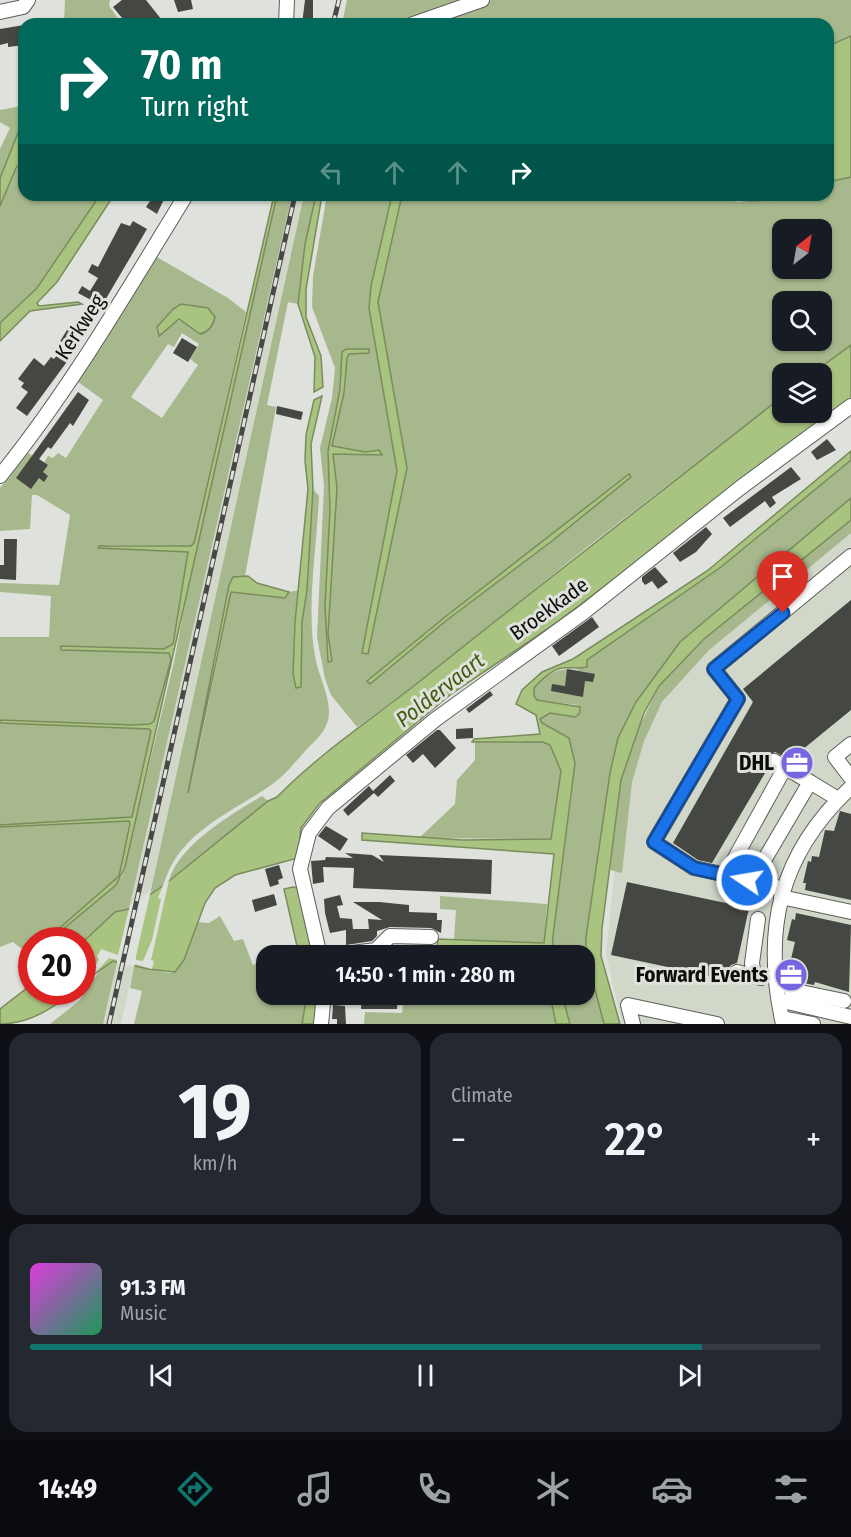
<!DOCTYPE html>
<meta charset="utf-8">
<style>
body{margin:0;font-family:"Fira Sans Condensed",sans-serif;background:#242831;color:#f1f3f6;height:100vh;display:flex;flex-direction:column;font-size:22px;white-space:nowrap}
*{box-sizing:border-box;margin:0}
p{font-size:20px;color:#9ea1a6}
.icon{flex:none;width:33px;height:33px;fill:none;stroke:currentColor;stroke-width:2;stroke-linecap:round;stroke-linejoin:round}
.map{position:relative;height:1024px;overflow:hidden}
.side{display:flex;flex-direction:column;gap:9px;padding:9px;background:#0d0f14;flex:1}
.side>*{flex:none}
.top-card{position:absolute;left:18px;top:18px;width:816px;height:183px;border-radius:18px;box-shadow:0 2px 4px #0004;background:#00695c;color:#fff;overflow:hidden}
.needle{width:39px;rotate:31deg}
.controls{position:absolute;left:772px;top:219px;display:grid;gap:12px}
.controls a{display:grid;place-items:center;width:60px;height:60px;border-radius:12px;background:#171b24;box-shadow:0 2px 4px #0004;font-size:30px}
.speed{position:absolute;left:18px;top:927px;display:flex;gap:12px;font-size:30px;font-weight:700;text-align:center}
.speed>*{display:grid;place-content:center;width:78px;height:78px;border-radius:50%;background:#171b24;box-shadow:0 2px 4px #0004;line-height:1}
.speed .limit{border:9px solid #d22;background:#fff;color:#111}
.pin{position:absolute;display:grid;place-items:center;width:51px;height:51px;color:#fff;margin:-62px -26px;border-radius:50% 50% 50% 0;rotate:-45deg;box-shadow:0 0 6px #0007}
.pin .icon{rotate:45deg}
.me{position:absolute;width:66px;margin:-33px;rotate:282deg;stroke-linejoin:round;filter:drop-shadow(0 0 4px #0008)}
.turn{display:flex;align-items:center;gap:21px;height:126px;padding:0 24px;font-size:27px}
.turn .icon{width:78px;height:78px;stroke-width:2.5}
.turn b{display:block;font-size:42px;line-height:51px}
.lanes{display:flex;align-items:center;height:57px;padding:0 24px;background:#0003;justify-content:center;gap:30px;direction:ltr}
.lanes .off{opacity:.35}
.big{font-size:45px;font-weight:600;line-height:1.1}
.side .card{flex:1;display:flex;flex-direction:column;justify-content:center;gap:9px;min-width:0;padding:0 21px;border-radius:18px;background:#242831}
.side .dial{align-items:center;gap:0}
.dial b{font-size:78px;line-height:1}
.song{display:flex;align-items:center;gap:18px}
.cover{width:72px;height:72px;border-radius:9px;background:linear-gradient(135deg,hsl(300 70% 55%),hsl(150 70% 35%))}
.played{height:6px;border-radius:3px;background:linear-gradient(90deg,#0f766e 85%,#363941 85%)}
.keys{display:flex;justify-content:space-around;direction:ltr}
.heat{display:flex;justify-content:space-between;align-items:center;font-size:33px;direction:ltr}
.side .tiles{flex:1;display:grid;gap:9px;grid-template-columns:1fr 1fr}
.card:last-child{grid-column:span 2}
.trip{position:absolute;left:256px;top:945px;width:339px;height:60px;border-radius:18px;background:#171b24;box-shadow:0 2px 4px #0004;font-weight:600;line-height:60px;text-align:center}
.tabs{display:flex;height:96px;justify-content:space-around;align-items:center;background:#090b0e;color:#9ea1a6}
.tabs .icon{width:42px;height:42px}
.tabs .active{color:#0f766e}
.tabs b{font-size:27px;color:#f1f3f6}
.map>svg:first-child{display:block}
.built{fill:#d1d7c9}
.green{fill:#a7b88d;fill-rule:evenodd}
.water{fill:#a9c380;stroke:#7a8c5d;stroke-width:1.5}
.pier{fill:#dfe2dc}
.building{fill:#454842}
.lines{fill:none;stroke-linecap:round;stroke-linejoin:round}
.minor-casing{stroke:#5d5f5a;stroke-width:16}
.minor{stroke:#fff;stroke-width:14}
.rail-casing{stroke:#474946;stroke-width:5}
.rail{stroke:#dfe2dc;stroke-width:3;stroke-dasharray:9;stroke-linecap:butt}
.route-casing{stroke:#114b97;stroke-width:15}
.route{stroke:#1a73e8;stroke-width:10}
.labels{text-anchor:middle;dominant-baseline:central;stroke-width:6;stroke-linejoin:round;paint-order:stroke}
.street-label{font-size:21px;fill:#0c0d0b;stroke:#dfe2dc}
.poi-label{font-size:21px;font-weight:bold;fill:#0c0d0b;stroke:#dfe2dc;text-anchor:end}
.water-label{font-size:22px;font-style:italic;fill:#465c15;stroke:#dfe2dc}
</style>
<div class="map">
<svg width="851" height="1024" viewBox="0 0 851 1024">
<rect width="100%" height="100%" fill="#dfe2dc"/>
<g class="built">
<path d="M292,195h12l-183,829h-18z"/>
<path d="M851,514v510h-229l-16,-70 16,-153 27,-79 48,-67z"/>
</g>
<g class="green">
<path d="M65,0h45l-1,6 13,18h-58z"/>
<path d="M347,0h118l-61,24h-62z"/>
<path d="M491,0h360v36l-23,10v-22h-397z"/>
<path d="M21,106l3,12 -24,60v-29l10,-21 -10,-6v-12z"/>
<path d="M24,157v38h76l-63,93 -37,35v-117l16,-38z"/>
<path d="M851,177v168l-38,28 -30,1v22l-201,155 -161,130 -64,46 -26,-32 -6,-16 -8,-42 7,-151 -4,-38 12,-50 3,-30 -23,-61 1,-31 14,-81h381l31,7 34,-1 16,-6h39v-13zM783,230h39v38h-39zM783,302h39v38h-39z"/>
<path d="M277,195h15l-163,714 -14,3 -32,30 -33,-2 72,-63 52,-215 18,-96z"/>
<path d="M304,195h12l-11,49 -7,60 -10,-2 -21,103 9,2 -31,169 -12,1 -43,216 41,-201 54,6 4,-6 11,-2 -7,66 3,32c9,-18 4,-43 6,-64 4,-45 8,-90 11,-135l6,7c-2,51 -13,111 -4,160 3,22 21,48 11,70 -4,9 -13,17 -20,24 -10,11 -20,24 -32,33 -40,29 -97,49 -110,102l-14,9z"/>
<path d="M155,256l73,42 18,14 -52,231 -3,3 -84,-1 -9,3 91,4 -16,92 -9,5 -103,-3 108,7 2,7 -17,61 -4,3 -18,1 -132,-5v-83h49l2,-41 -51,-4v-9l59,2 11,-70 -33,-20h-5l-2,34 -30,2v-43l28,-35 16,10 4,-7 5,2 5,-5 8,5 37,-58 -25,-18zM181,304l27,4 -8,26 -17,-14 -7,1zM182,333l17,11 -9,15 8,6 -36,53 -31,-21 37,-53 6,3z"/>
<path d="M851,460v38l-171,144 -44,60 -26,71 -24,164v18l18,69h-34l-8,-29 23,-1v-38l-33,-1v-9l20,-156 -3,-52 -27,-15 -2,-4 10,-6 25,4 2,-12 -40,-5 -3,-4v-8c13,-14 24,-21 43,-18l9,-10 135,-93z"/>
<path d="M851,520v13l-143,118 -46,51 -18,39 -12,41 -10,91 -12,-3 11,-90 11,-38 27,-56 45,-47z"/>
<path d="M0,723l149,6 2,2 -19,86 -132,8z"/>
<path d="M475,742h68l7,3 11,26 -10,68 -132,-1 36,-34 2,-24 18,-20z"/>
<path d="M262,796l6,5 -99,80c8,-35 64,-68 93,-85z"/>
<path d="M129,821l1,12 -10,43 -74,64h-14l-1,16 -18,-14 -13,5v-120z"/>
<path d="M440,896l107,8 -3,39 -90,-3 2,-30 -16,-1z"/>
<path d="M220,916l14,25 9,-2 10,26 14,-6v35h40l-5,30h-168l8,-33 -12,-3 4,-22 36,7c17,-4 21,-36 27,-51l12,1z"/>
<path d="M113,961l4,1 -14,62h-53l29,-23 24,-35z"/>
<path d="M404,995h146l6,29h-192l1,-12 37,1z"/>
</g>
<g class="water">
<path d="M851,36v141l-23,5v-136z"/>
<path d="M24,118v39l-8,11 -16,38v-28z"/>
<path d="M100,195h14l-57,87 -20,21 2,3 39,-4 4,2 -52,7 -30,30v-18l37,-35z"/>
<path d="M274,195h3l-152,672 -9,18 -66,55h-4l73,-64 11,-52 -1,-3 -129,6v-2l132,-8 19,-86 -2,-2 -149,-6v-3l132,5 18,-1 4,-3 17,-61 -2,-7 -108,-3v-4l103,3 9,-5 15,-92 -90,-4 1,-2h92l3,-3z"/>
<path d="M316,195h6l-16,94v28l15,39 2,31 -9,5 1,-35 -17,-53 7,-60z"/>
<path d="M392,195h10l-24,107 29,166 -39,186 -6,-1 35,-182 -28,-163 2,-22z"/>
<path d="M708,195h81c-27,10 -53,6 -81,0z"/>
<path d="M181,304l27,4 7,9c-2,9 -6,15 -15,17l-21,-15 -20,17 -2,-9 16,-18z"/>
<path d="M851,345v55l-295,223 -106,72 -131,109 -18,24 -3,30 -63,17 -20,13 -10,15 -21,57 -9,12 -27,-3 -35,-8 -30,21v-40l32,-30 14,-3 35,-24 104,-84 9,-4c46,-47 101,-82 152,-123 117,-94 236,-185 354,-278v16h39v-38l-9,-1z"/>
<path d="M346,349h23v4l-20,1 -2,4 -3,35 -12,53 33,6 14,-2 3,5 -49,-1 4,34 -9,146 4,27 -4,1 -3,-56 5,-96 -2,-59 12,-62 2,-37z"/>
<path d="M322,396l-11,48 2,45 -6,101 -5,32 -1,65 -5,1 -3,-14 2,-52 13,-133 -3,-28 1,-26 8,-35z"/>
<path d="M851,451v9l-130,107 -134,93v7c-9,2 -16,0 -25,1 -11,2 -21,12 -28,20v8l3,4 43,7v6l-5,4 -25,-4 -10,6 2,4 27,15 6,25 -22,173 -1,19 -102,-1 -5,-7 -8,-1 1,-7 106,4 10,-89 -192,-14v-7l100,7 89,-1 10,-68 -11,-26 -7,-3h-71l2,-3 66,-5 -4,-19 -20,-11 6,-14 20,-18 31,-13 134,-88z"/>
<path d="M629,474l2,3 -79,64 -105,79 -77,64 -3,-3 78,-64z"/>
<path d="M851,498v22l-147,119 -45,47 -15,27 -23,67 -19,148 -1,28 19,68h-16l-18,-69v-18l24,-164 8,-35 18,-36 44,-60z"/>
<path d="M248,576l9,7 32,9 -4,6 -54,-6 -43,201 41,-208 4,-8z"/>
<path d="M293,887l5,1 19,67h-18l-15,-66z"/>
<path d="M31,985l1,7h41c-21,17 -45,32 -73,32v-15z"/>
<path d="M307,995h14l-3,29h-16z"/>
<path d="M550,995h12l8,29h-14z"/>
</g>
<path class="pier" d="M170,876l-19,84 3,1 -2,8 -17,-5 -1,3 -17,-4v-3l-8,-2 -23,25 13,-24 -2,-2 4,-8 17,6 12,-50 21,-15 -15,66v4l7,1 9,-21 9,-41 -3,-1 7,-18z"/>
<g class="building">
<path d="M122,0h24l19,24h-38l-14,-17z"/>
<path d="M174,0h17l2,9 -15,3z"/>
<path d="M305,0h8v24h-11z"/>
<path d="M24,25v20l-16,2v-4l-8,2v-16z"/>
<path d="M154,195h12l-9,19 -11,-7z"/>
<path d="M133,221l14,8 -43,73 -11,-6 -2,4 -13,-7 4,-7 8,5 8,-13 -10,-6 4,-8 6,3 23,-44 9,3z"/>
<path d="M67,330l16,10 -56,76 -11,-8 12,-16 -7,-5 3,-4 -6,-4 16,-21 10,8 7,-9 3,2 9,-12 -4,-4z"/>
<path d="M182,338l15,9 -9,15 -15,-9z"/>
<path d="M78,392l11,8 -16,26 -3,-3 -19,26 -3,-2 -9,12 9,6 -5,7 5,4 -4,6 -5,-4 -8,11 -15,-11z"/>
<path d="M277,406l26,6 -2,8 -25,-6z"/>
<path d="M827,439l9,11 -19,10 -6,-8z"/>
<path d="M791,467l10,12 -29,18 4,6 -6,5 -5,-7 -35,26 -7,-9z"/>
<path d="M706,527l6,7 -16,18 -16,10 -7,-9z"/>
<path d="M4,539h13l-1,41 -16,-1v-14h4z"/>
<path d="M655,567l13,15 -10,7 -6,-8 -7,4 -3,-4v-4z"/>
<path d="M851,600v110l-49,40 8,14 -9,2 -26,-14 -8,4 -2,6 3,6 -56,95 -14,-3 -25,-17 80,-141 -10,-13z"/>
<path d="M592,617l7,10 -40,29 -7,-10z"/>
<path d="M567,669l28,5 -2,8 -8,-1 -2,16 -32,-6 1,-7 13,2z"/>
<path d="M490,691l3,4 -24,18 -3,-4z"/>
<path d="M473,728v10l-17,1v-10z"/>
<path d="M437,730h3l16,18 -21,20 -12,-14 -10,9 -7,-8z"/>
<path d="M390,775l5,6 -17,16 -4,-4 -26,23 -5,-6 26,-24 4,5z"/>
<path d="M840,811l11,3v86l-46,-10 1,-7h-3l5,-22 3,1 1,-6 7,1 6,-27 9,1z"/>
<path d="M326,826l22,13 -8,12 -22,-15z"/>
<path d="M345,853l27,2 12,7 -5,-7 113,5 -1,34 -138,-6 1,-20 -31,-1 1,15 -11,2 -2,-23 14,-1 1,-3 27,1z"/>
<path d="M279,865l4,13 -5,2 1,4 -9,3 -5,-18z"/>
<path d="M627,882l122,26 -12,55 -6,2 -3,5 6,11 -123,-26z"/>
<path d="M274,894l3,11 -22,7 -3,-12z"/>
<path d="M340,895l3,10 -6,1 3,12 12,1 1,10h16l-1,-10 14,1 -29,-18h26l30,3v7l28,1v7h5l-1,13 -10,-5 -41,-1 -13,4v5l-5,5 -26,4v-15l-16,3 -5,-20 -1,-14z"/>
<path d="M796,913l55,12 -2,67 -34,-10 -1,3 -21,-4 1,-3 -7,-2 8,-34 -8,-2 5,-21 3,1z"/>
<rect x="406" y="945" width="29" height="11"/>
<path d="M362,994h36l-1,15h-36z"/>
<path d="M333,1005l12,1 1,18h-9v-5h-5z"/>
</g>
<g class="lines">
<defs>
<g id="minor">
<path d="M0,12l23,-5 5,-7"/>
<path d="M286,24l1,-24"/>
<path d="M413,24l69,-24"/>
<path d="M0,476c71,-88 127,-185 186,-281"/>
<path d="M851,744l-16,13 16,21"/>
<path d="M774,761l36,21"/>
<path d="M756,874l54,-92 28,17"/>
<path d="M725,876l57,-103"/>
<path d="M783,890l-14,-6 -75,-16 -40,-26 84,-143 -24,-30 137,-113"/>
<path d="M781,897l70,15"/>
<path d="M320,956l-20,-87 9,-36 19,-25 108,-89 148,-107 156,-124 111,-82"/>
<path d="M329,956l47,-6 14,-14 41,1"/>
<path d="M737,972l24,6"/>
<path d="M754,976l-2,-13 6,-44"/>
<path d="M791,990l53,11"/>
<path d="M779,1000l72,17"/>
<path d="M782,1018l31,6"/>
<path d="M321,1024l3,-30"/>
<path d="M633,1024l-5,-19 89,19"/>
<path d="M783,1024c-21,-94 -4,-170 68,-237"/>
</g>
</defs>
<use href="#minor" class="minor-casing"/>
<use href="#minor" class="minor"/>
<defs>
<g id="rail">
<path d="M333,24l6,-24"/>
<path d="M109,1024l186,-829"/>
</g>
</defs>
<use href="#rail" class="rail-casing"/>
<use href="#rail" class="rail"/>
</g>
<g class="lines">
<defs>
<path id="route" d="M747,880l-53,-12 -40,-26 84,-143 -24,-30 69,-56"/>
</defs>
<use href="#route" class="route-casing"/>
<use href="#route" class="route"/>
</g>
<defs>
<symbol id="office-disc" viewBox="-11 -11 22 22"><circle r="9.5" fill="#7766e1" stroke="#dfe2dc"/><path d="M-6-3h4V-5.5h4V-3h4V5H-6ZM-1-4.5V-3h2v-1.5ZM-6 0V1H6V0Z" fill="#fff"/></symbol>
</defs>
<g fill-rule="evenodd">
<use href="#office-disc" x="778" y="744" width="38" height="38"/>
<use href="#office-disc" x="772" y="956" width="38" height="38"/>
</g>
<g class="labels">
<g class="street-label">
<text transform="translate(80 327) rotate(-57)">Kerkweg</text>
<text transform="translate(549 609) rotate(-36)">Broekkade</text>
</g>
<g class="poi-label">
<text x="774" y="763">DHL</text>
<text x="768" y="975">Forward Events</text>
</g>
<g class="water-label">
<text transform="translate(440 690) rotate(-38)">Poldervaart</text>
</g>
</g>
</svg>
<div class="controls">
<a><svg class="needle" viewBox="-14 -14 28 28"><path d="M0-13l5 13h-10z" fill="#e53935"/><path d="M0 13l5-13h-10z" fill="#9ea1a6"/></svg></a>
<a><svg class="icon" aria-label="search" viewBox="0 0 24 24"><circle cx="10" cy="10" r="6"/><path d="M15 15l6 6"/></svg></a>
<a><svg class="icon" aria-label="layers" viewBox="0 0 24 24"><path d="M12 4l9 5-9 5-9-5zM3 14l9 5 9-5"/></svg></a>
</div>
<div class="speed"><div class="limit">20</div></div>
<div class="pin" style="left:783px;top:613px;background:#d93025"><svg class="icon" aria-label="arrive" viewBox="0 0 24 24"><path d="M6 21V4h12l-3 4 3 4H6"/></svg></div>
<svg class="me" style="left:747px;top:880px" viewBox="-20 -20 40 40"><circle r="17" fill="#1a73e8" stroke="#fff" stroke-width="3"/><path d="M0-11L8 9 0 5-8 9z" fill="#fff"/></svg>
<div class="trip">14:50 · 1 min · 280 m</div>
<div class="top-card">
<div class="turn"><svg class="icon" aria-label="right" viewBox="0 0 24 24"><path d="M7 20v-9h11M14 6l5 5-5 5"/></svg><div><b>70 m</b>Turn right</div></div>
<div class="lanes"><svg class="icon off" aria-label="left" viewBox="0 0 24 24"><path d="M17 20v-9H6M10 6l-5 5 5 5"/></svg><svg class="icon off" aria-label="ahead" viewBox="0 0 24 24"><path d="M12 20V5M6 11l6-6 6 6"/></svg><svg class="icon off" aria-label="ahead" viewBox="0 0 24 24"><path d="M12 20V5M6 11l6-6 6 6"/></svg><svg class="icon" aria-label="right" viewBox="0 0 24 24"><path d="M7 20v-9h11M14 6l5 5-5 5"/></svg></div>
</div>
</div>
<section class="side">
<div class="tiles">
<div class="card dial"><b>19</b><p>km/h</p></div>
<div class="card"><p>Climate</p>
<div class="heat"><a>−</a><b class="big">22°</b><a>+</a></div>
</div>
<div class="card">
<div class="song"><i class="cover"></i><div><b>91.3 FM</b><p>Music</p></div></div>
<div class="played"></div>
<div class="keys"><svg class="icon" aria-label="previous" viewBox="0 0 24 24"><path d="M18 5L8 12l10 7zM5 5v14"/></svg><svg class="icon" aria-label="pause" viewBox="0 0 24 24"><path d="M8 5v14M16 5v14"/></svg><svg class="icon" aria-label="next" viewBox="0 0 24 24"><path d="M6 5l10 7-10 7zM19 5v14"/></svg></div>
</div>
</div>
</section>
<nav class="tabs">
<b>14:49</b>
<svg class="icon active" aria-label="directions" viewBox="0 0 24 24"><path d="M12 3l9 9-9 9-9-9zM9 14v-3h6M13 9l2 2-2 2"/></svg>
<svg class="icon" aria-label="music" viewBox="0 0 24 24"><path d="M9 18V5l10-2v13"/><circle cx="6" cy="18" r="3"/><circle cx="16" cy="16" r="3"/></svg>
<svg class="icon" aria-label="phone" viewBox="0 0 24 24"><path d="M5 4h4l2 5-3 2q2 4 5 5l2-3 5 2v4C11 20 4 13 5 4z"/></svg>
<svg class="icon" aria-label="climate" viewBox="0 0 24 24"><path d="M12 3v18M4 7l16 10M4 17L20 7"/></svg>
<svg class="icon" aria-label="car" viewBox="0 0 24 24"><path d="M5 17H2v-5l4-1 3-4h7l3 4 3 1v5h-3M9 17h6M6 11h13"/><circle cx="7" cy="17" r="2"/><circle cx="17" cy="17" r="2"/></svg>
<svg class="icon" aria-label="filters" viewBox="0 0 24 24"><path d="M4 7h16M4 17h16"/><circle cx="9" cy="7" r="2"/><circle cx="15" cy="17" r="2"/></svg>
</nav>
